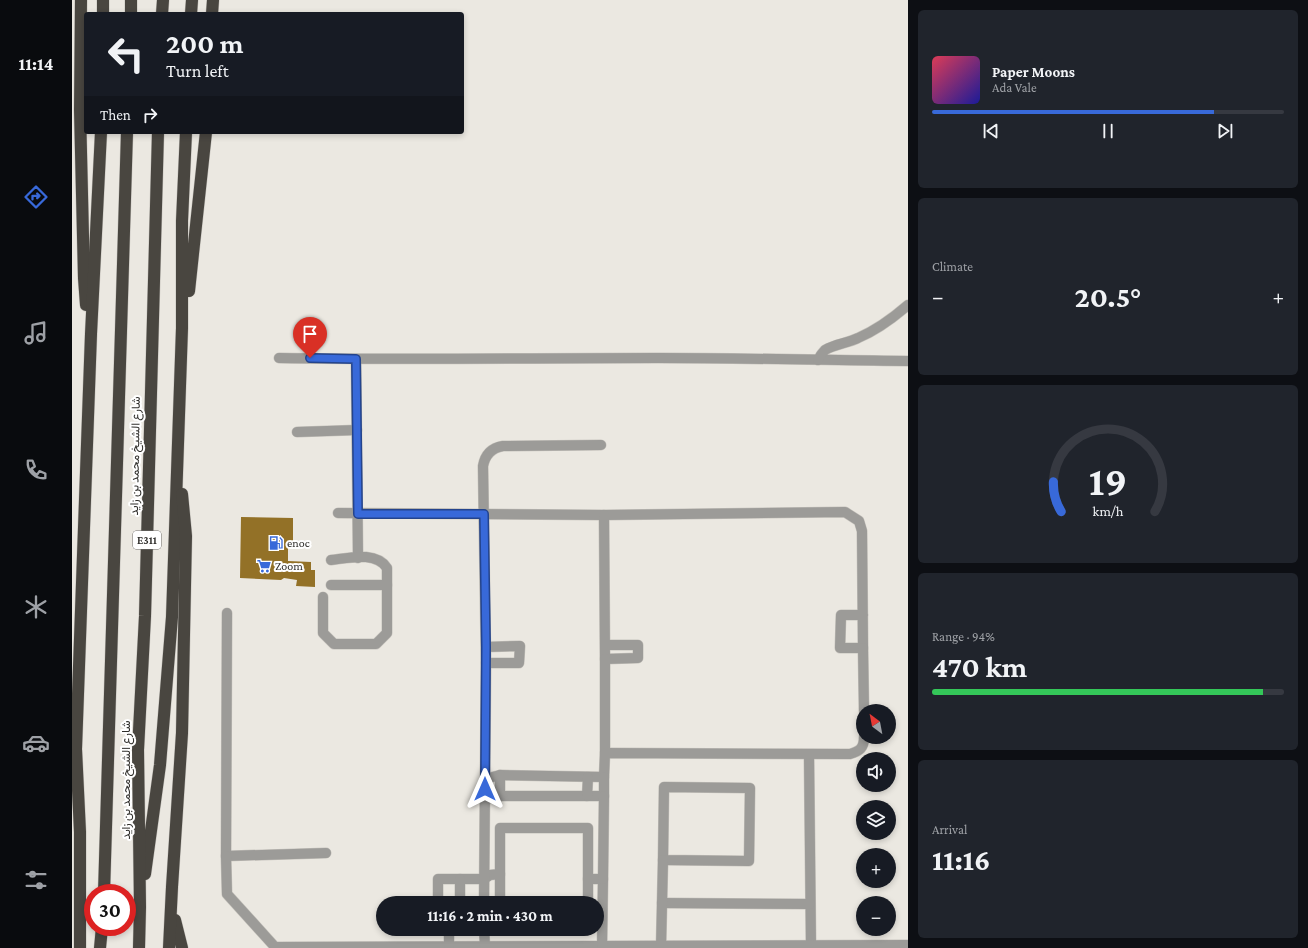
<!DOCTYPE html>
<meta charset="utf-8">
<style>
body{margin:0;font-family:"Crimson Pro",Vazirmatn,serif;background:#20242c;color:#f1f3f6;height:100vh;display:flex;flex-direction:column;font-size:15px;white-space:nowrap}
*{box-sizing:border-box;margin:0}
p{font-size:13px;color:#9ea1a6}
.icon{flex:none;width:22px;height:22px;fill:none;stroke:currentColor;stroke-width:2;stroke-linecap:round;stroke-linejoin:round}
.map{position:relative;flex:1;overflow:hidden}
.sheet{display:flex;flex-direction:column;gap:10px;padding:10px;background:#0d0f14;width:400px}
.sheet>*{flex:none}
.top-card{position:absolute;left:12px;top:12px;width:380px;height:122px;border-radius:4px;box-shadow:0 2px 6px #0003;background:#171b24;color:#f1f3f6;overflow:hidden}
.needle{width:26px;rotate:328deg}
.controls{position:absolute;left:784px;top:704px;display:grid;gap:8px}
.controls a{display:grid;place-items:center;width:40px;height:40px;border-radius:50%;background:#171b24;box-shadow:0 2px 6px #0003;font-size:20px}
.speed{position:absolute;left:12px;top:884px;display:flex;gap:8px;font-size:20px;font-weight:700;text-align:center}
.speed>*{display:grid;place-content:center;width:52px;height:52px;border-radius:50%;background:#171b24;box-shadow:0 2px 6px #0003;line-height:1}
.speed .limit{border:6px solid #d22;background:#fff;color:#111}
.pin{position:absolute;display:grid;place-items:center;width:34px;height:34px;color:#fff;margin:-41px -17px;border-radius:50% 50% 50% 0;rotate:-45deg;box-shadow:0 0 4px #0007}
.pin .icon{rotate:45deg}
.me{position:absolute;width:44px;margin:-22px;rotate:0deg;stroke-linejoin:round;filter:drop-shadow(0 0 3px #0008)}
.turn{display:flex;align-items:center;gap:14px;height:84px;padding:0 16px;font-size:18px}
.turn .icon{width:52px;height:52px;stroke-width:2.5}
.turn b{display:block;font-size:28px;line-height:34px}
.then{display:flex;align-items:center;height:38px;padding:0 16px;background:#0003;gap:8px;font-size:15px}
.big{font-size:30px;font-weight:700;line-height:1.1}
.sheet .card{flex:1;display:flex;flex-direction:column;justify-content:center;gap:6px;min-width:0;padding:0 14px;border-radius:6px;background:#20242c}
.sheet .dial{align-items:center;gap:0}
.dial svg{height:104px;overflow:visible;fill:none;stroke:#363941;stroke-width:7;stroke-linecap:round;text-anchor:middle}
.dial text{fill:#f1f3f6;stroke:none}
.song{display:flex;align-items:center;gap:12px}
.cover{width:48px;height:48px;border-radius:6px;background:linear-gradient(135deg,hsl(350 70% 55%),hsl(240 70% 35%))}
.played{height:4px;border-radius:2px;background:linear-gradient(90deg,#3869d9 80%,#363941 80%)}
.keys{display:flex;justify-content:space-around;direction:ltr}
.heat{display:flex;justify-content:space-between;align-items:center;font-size:22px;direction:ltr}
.charge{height:6px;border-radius:3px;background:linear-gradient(90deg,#34c759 94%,#363941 0)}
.trip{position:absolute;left:304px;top:896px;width:228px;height:40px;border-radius:20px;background:#171b24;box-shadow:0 2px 6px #0003;font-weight:700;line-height:40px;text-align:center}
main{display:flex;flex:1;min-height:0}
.dock{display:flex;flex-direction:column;width:72px;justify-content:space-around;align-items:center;background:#090b0e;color:#9ea1a6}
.dock .icon{width:28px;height:28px}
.dock .active{color:#3869d9}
.dock b{font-size:18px;color:#f1f3f6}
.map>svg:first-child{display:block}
.building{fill:#937127}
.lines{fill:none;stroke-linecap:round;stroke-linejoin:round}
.minor-casing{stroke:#c6c3bd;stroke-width:11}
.highway-casing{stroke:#c6c3bd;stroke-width:13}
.minor{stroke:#9c9b98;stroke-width:10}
.highway{stroke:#494640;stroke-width:12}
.route-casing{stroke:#24448d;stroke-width:10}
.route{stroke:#3869d9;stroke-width:7}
.labels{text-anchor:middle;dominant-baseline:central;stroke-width:4;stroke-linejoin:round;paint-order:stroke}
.shield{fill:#fff;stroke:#6e6d6b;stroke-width:1}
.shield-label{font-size:11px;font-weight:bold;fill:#302f2c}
.street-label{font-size:12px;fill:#302f2c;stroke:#fff}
.poi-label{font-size:12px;fill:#302f2c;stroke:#fff;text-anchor:start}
</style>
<main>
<nav class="dock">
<b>11:14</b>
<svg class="icon active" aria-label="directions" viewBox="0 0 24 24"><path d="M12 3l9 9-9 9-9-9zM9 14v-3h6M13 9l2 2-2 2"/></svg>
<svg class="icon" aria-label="music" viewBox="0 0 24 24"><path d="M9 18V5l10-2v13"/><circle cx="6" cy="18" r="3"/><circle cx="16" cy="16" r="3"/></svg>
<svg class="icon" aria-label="phone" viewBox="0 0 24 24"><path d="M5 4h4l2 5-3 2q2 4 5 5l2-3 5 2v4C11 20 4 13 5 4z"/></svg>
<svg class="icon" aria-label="climate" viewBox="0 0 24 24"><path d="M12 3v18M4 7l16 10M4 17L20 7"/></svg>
<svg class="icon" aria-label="car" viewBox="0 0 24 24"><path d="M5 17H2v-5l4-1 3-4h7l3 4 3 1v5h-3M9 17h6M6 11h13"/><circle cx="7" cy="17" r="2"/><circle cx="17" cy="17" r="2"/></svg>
<svg class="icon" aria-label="filters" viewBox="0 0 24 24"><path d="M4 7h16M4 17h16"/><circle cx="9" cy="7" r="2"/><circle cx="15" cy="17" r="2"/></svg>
</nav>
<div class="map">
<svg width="836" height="948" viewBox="0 0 836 948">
<rect width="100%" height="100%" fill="#ebe8e1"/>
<path class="building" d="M169,517l52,1v23h-5v20l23,1v8h4v17l-19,-1 1,-6 -13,-2 -3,2 -41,-2z"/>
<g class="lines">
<defs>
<g id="minor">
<path d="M207,358c127,2 253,0 379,0 84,0 167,2 250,3"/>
<path d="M284,359l2,199"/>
<path d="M746,360c2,-4 4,-7 7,-10 10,-6 23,-7 33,-12 19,-8 35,-20 50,-33"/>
<path d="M225,432l60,-2"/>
<path d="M266,513l266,2 241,-3 14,9 3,10 1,117h-23l1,-33h22"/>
<path d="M532,515c0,48 1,96 1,144l33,-1v-13h-33"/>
<path d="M259,585h56"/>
<path d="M251,597v36l11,11h42l11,-11v-65c-11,-17 -38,-10 -56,-8"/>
<path d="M155,613l-1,243 100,-3"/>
<path d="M414,647l34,-1 -1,17h-33l-3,-197c2,-11 8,-18 20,-20l98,-1"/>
<path d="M791,648l1,63"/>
<path d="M533,753v-94"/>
<path d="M737,755l2,191"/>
<path d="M413,779l15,-4 104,2 1,-24 245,1c10,-3 14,-6 14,-17"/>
<path d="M592,787l86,1 -1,73 -86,-1z"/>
<path d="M428,796h104v-19"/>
<path d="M515,796l1,-19"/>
<path d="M413,799l15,-3v-21"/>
<path d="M154,856l1,38 48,53 633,-2"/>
<path d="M516,879h15l-1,68"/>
<path d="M531,879l1,-83"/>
<path d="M366,903v-24h46l6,-4 10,-1"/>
<path d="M388,903v-24"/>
<path d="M412,903l2,-240"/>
<path d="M428,903v-75h88v75"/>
<path d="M590,903l148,1"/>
<path d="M377,929v17"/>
<path d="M412,929l1,17"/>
<path d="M589,947l2,-87"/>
</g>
<g id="highway">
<path d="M9,0l-1,110 4,168 2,27"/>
<path d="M31,14v-14"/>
<path d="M59,14v-14"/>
<path d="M90,14l1,-14"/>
<path d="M119,14l1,-14"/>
<path d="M140,14l1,-14"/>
<path d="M117,291l17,-159"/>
<path d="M73,874l15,-109 12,-148 10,-289v-107l4,-89"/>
<path d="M32,893l23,-761"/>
<path d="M103,920l7,28"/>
<path d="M8,948v-116l-4,-83 15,-415 10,-202"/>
<path d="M28,948l2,-21"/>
<path d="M67,948l1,-41 -2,-157 7,-134 13,-484"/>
<path d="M97,948l3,-61 10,-154 4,-197 -4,-42"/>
</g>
</defs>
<use href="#minor" class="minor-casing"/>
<use href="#highway" class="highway-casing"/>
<use href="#minor" class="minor"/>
<use href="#highway" class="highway"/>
</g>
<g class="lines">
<defs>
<path id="route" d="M238,358l46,1 2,155h126l2,133 -1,142"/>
</defs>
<use href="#route" class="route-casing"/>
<use href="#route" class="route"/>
</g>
<defs>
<symbol id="fuel-bare" viewBox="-9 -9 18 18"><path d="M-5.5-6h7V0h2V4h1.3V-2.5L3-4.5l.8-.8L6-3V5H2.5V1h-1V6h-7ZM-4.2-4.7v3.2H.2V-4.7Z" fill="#3869d9" stroke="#fff" stroke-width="2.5" paint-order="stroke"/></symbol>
<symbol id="supermarket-bare" viewBox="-9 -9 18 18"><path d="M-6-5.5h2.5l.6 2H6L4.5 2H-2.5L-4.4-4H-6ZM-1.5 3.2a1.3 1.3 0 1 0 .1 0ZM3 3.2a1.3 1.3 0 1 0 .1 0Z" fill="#3869d9" stroke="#fff" stroke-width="2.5" paint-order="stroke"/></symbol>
</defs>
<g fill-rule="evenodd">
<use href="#fuel-bare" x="194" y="533" width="20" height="20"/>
<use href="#supermarket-bare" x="182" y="556" width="20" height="20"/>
</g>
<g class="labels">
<rect class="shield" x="61" y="531" width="28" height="18" rx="3"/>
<g class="shield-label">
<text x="75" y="540">E311</text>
</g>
<g class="street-label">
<text transform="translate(63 456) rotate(-89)">شارع الشيخ محمد بن زايد</text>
<text transform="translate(54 780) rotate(-90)">شارع الشيخ محمد بن زايد</text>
</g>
<g class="poi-label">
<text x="215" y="543">enoc</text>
<text x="203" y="566">Zoom</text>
</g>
</g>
</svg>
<div class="controls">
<a><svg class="needle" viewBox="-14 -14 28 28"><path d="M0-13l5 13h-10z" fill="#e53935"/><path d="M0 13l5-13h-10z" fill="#9ea1a6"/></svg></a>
<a><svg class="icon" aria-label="sound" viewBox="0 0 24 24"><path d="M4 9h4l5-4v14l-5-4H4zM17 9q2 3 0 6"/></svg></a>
<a><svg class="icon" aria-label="layers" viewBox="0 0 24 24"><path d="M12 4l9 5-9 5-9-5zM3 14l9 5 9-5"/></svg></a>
<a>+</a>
<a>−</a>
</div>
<div class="speed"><div class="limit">30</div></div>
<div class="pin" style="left:238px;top:358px;background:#d93025"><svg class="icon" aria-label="arrive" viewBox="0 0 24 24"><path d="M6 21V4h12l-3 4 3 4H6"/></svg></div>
<svg class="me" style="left:413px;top:789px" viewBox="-20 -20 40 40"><path d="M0-17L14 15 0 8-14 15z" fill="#3869d9" stroke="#fff" stroke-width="4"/></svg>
<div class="trip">11:16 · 2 min · 430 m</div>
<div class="top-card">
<div class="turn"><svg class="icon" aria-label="left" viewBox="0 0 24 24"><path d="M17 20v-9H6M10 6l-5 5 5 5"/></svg><div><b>200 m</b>Turn left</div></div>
<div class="then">Then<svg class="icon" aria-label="right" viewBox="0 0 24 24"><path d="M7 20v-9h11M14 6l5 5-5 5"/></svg></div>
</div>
</div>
<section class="sheet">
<div class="card">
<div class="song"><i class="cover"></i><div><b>Paper Moons</b><p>Ada Vale</p></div></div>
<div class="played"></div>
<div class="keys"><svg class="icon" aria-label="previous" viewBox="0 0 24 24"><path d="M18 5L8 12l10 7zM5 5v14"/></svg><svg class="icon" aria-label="pause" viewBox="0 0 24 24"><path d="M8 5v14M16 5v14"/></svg><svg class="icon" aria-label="next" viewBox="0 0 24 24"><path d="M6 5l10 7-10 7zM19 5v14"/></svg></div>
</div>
<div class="card"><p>Climate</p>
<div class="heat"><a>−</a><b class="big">20.5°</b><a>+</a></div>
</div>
<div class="card dial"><svg viewBox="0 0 100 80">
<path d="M14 69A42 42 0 1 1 86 69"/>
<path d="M14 69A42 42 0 0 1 8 46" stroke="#3869d9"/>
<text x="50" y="56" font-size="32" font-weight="700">19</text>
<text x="50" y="72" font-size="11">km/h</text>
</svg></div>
<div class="card"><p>Range · 94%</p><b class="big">470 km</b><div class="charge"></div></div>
<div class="card"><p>Arrival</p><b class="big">11:16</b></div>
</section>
</main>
